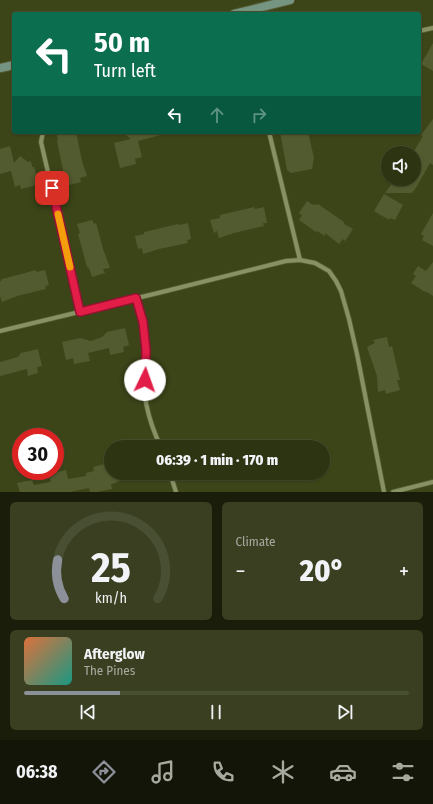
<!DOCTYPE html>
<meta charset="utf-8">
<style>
body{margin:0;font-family:"Fira Sans Condensed",sans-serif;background:#393f20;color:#f1f3f6;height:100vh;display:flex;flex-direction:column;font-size:15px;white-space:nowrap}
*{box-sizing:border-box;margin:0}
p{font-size:13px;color:#a7aa9f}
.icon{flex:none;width:22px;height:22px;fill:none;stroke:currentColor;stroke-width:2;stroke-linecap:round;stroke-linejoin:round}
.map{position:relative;height:492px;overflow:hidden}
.drawer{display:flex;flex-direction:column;gap:10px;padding:10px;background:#191d0a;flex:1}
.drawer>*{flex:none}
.guide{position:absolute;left:12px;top:12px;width:409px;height:122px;border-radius:4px;box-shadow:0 1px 3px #0004,0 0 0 1px #484f32;background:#0b6e4f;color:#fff;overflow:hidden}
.tools{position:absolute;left:381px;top:146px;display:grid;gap:8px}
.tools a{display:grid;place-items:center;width:40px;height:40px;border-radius:50%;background:#2d3412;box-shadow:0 1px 3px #0004,0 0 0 1px #484f32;font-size:20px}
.speed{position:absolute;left:12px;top:428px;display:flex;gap:8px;font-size:20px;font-weight:700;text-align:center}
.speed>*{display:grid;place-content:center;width:52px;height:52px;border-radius:50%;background:#2d3412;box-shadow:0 1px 3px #0004,0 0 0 1px #484f32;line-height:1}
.speed .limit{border:6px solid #d22;background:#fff;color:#111}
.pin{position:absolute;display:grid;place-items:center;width:34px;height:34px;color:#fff;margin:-17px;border-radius:8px;box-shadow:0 2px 6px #0006}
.me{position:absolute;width:44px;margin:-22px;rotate:3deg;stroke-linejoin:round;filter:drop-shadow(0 0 3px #0008)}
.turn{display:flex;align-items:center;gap:14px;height:84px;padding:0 16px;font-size:18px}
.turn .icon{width:52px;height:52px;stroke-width:2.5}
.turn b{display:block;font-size:28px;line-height:34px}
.lanes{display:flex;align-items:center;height:38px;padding:0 16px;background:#0003;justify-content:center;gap:20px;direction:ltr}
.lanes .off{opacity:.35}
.big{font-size:30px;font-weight:800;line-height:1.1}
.drawer .widget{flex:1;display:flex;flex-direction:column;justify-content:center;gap:6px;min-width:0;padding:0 14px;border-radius:6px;background:#393f20}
.drawer .dial{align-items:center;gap:0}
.dial svg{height:104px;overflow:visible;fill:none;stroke:#484f32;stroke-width:7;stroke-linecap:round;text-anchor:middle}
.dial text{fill:#f1f3f6;stroke:none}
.song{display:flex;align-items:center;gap:12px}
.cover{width:48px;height:48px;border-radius:6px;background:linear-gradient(135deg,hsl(20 70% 55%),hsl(170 70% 35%))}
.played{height:4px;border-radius:2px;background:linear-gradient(90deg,#8c9099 25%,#484f32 25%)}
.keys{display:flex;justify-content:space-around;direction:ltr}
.heat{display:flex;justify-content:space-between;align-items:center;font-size:22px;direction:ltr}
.drawer .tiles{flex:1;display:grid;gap:10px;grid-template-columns:1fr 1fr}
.widget:last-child{grid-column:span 2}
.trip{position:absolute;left:104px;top:440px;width:226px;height:40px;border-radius:20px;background:#2d3412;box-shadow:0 1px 3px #0004,0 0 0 1px #484f32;font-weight:800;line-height:40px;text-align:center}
.tab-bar{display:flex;height:64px;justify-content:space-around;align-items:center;background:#121507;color:#a7aa9f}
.tab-bar .icon{width:28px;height:28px}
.tab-bar .current{color:#8c9099}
.tab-bar b{font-size:18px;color:#f1f3f6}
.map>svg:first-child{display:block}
.building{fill:#525b2f}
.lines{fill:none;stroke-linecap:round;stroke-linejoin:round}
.street-casing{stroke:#585e39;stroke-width:5.5}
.secondary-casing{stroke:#585e39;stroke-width:10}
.street{stroke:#879263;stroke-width:4}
.secondary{stroke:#759481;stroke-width:8}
.route-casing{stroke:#92132f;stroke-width:10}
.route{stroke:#e11d48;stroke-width:7}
.slow{stroke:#f59e0b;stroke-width:7}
</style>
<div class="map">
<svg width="433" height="492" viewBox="0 0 433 492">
<rect width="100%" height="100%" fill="#3c4518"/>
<g class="building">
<path d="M433,43v28l-12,-7z"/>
<path d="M433,119v46l-3,-2 -9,16 -7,12v-1l-2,3h-27l10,-14h19v-28l9,-15 -2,-1z"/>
<path d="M56,132h20l6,29 5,15 -7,2 1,4 -12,3 -2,-9 -3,-1 -7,-34 1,-1z"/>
<path d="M122,132h38l1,3 -23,6 4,16 -7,2 1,5 -16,4 -6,-25 17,-4z"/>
<path d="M280,132h28l6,26 -2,11 -21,4 -4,-3z"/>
<path d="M10,146l4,17 6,-7 8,6 3,-1 1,6h2l4,12 -2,1 1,5 -16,4 -1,-4 -5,2 -4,-16 -11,3v-25z"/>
<path d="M384,194l19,11 -8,15 -5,-2 -1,2 -15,-9z"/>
<path d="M307,201l6,4 1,-1 2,1 2,-1 26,18v2l9,5 -8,12 -2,-2 -4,5 -14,-11v3l-8,-5 -1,1 -17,-12 3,-5 -3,-2z"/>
<path d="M254,207l1,2 9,-2 3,16h-4l1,3 -30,7 -15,5 -2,-7 -3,2 -4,-13 10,-2v-3z"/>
<path d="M433,213v33l-11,-6 2,-4 -3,-2z"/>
<path d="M92,220l2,4 2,-1 8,29 1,2 5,14 -7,1 2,4 -13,4 -3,-9 -2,-1 -9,-33 2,-1 -3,-9z"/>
<path d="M188,223l3,16 -4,1 1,3 -29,6 -16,5 -1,-6 -4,1 -3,-13 9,-2v-2l34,-8 1,1z"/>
<path d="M433,262v34l-8,-5v1l-14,-9 5,-7 -3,-2 5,-8 8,5z"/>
<path d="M36,270v2l9,-2 4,15 -4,1 1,3 -29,7 -15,6 -2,-6v-14l1,-1 1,-2z"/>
<path d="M125,328l4,17 -6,2 1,5 -14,3 -1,-7 -21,5 2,8 -16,3 -1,-6 -7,2 -4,-18 18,-4 11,3 11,-4 5,-5z"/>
<path d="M387,337l2,10 3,-1 8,34h-3l3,10 -14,4 -1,-4 -7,2 -1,-16 -10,-29 8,-4 -2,-3z"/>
<path d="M38,349l4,17 -5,1 1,6 -10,3 -1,-7 -27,7v-14l18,-5 3,-4z"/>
<path d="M108,463l1,6h2v4h27v4l-22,5v1l-5,1 1,5 -15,3h-7l-1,-4 -19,4h-50l-3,-9 15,-3 2,5 17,-3 -2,-8 17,-4 2,9 18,-3v-3l8,-2 -1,-4z"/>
</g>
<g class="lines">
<defs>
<g id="street">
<path d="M419,31l14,-3"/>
<path d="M43,132l-2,10 39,169"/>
<path d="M269,132l31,128"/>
<path d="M136,298c5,17 9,34 10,52 1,18 -3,35 0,53 3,15 8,30 15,44"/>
<path d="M0,331l158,-38 128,-32 14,-1 15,3 14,8 7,10 5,10 8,28 8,35 27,138"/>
<path d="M170,473l6,19"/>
<path d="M393,492l40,-10"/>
</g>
<g id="secondary">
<path d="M234,14l56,-14"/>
<path d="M0,68l14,-3"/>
</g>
</defs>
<use href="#street" class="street-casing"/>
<use href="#secondary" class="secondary-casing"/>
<use href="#street" class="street"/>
<use href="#secondary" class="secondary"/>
</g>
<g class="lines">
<defs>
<path id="route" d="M52,188l28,124 56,-14 7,24 3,28 -1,30"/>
</defs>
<use href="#route" class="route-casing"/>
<use href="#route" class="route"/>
<path class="slow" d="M58,214l12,53"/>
</g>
</svg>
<div class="tools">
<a><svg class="icon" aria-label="sound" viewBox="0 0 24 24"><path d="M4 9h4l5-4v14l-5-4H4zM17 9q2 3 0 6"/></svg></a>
</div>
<div class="speed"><div class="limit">30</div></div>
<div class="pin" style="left:52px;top:188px;background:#d93025"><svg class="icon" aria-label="arrive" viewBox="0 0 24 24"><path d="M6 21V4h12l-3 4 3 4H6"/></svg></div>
<svg class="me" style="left:145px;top:380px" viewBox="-20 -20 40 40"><circle r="19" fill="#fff"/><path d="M0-13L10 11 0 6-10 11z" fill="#e11d48"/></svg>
<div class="trip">06:39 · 1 min · 170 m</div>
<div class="guide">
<div class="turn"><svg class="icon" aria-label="left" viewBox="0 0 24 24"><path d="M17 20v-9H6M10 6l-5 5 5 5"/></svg><div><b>50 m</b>Turn left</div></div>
<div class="lanes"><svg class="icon" aria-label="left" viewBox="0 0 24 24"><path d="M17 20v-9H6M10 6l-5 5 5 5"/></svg><svg class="icon off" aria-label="ahead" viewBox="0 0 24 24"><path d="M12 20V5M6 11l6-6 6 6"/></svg><svg class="icon off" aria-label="right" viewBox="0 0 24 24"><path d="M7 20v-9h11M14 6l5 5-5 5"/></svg></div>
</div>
</div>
<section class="drawer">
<div class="tiles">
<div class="widget dial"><svg viewBox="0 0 100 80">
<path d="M14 69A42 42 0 1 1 86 69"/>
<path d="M14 69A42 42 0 0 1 9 39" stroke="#8c9099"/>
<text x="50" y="56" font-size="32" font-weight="700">25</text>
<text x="50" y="72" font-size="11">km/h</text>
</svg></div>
<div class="widget"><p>Climate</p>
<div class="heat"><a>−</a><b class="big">20°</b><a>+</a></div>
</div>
<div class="widget">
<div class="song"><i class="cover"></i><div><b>Afterglow</b><p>The Pines</p></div></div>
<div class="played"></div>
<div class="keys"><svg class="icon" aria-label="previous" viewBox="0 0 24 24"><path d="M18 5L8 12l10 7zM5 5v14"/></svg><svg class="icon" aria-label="pause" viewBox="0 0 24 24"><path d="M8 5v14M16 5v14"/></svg><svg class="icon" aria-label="next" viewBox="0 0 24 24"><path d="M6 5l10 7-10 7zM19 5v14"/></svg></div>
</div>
</div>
</section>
<nav class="tab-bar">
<b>06:38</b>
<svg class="icon current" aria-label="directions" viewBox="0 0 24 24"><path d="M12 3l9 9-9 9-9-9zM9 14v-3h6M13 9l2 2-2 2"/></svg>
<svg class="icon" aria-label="music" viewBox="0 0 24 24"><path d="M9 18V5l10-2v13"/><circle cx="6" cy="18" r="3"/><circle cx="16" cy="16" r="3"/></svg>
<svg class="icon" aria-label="phone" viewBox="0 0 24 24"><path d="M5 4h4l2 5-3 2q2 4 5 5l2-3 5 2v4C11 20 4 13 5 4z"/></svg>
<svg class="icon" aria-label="climate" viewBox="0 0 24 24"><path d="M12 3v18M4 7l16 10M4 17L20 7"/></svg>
<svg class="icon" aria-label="car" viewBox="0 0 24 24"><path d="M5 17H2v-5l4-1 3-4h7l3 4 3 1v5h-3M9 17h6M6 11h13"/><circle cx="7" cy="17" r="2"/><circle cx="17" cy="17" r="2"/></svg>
<svg class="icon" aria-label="filters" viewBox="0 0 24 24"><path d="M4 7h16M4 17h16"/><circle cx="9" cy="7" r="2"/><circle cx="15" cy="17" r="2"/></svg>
</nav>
